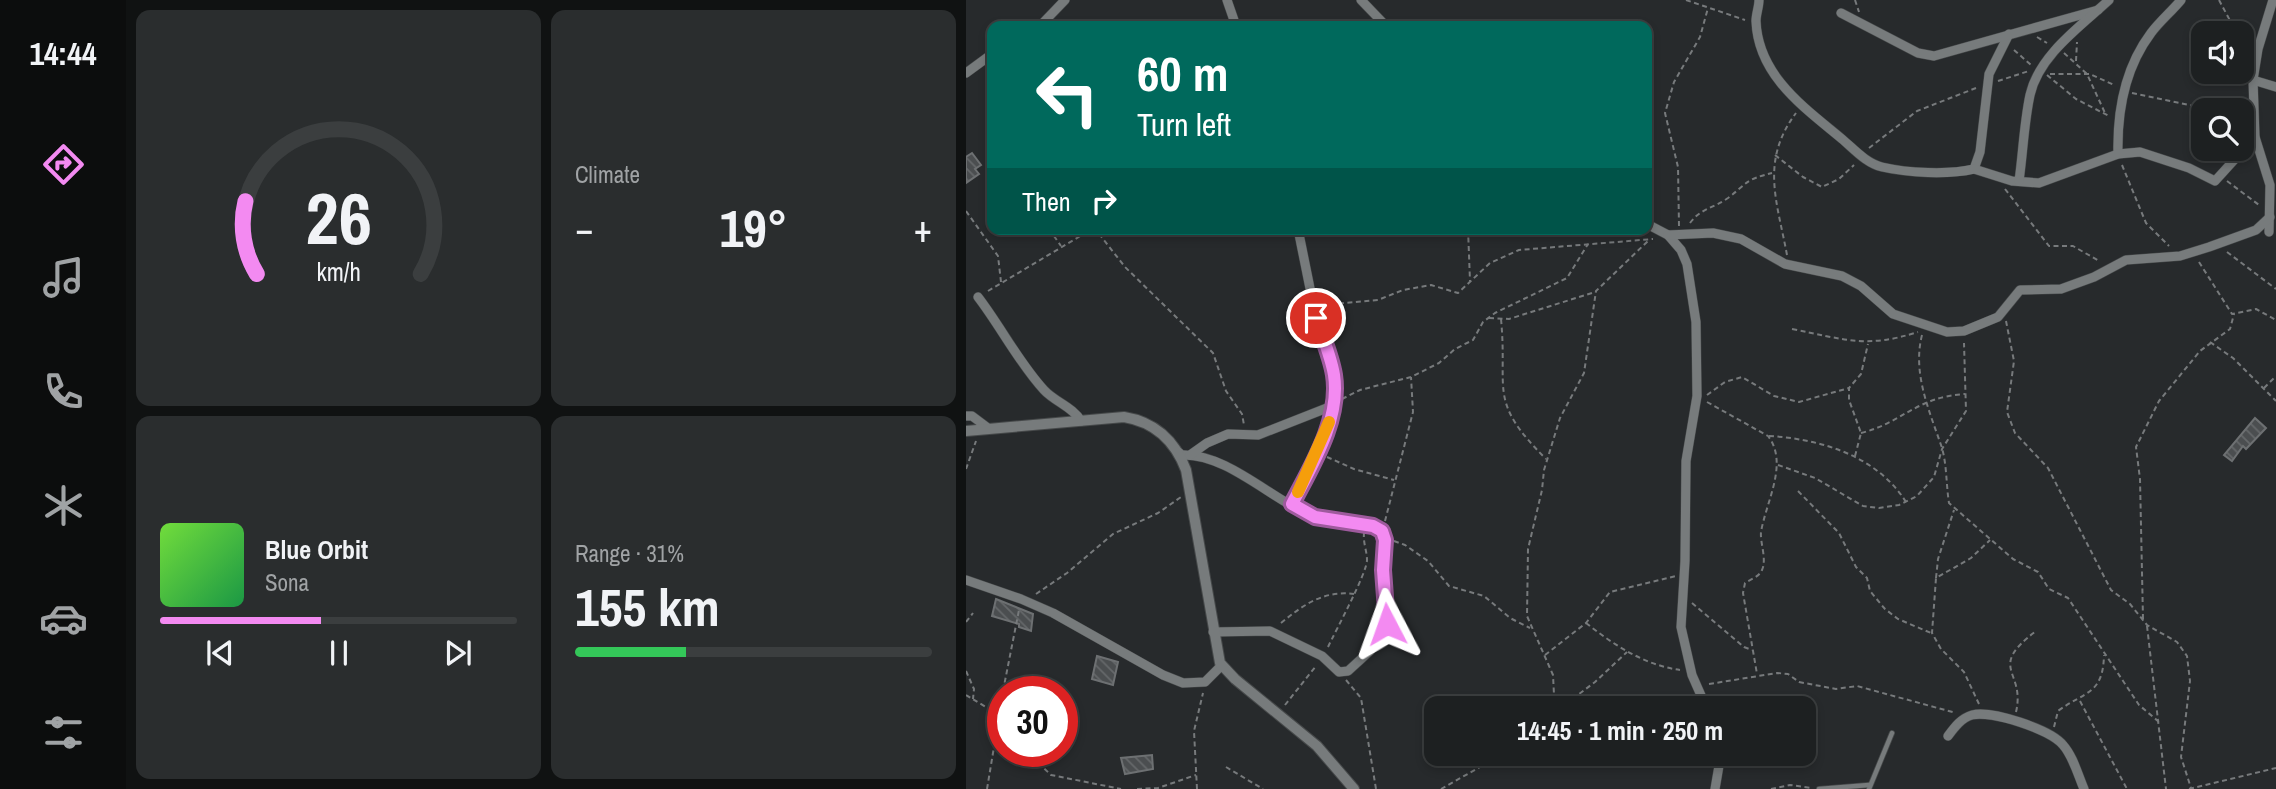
<!DOCTYPE html>
<meta charset="utf-8">
<style>
body{margin:0;font-family:"Archivo Narrow",sans-serif;background:#2a2d2e;color:#f1f3f6;height:100vh;display:flex;flex-direction:column;font-size:26px;white-space:nowrap}
*{box-sizing:border-box;margin:0}
p{font-size:23px;color:#a0a3a5}
.icon{flex:none;width:38px;height:38px;fill:none;stroke:currentColor;stroke-width:2;stroke-linecap:round;stroke-linejoin:round}
.map{position:relative;flex:1;overflow:hidden}
.details{display:flex;flex-direction:column;gap:10px;padding:10px;background:#101212;width:840px}
.details>*{flex:none}
.banner{position:absolute;left:21px;top:21px;width:665px;height:214px;border-radius:14px;box-shadow:0 4px 10px #0003,0 0 0 2px #3b3e3f;background:#00695c;color:#fff;overflow:hidden}
.tools{position:absolute;left:1225px;top:21px;display:grid;gap:14px}
.tools a{display:grid;place-items:center;width:63px;height:63px;border-radius:14px;background:#1d2021;box-shadow:0 4px 10px #0003,0 0 0 2px #3b3e3f;font-size:35px}
.speed{position:absolute;left:21px;top:676px;display:flex;gap:14px;font-size:35px;font-weight:700;text-align:center}
.speed>*{display:grid;place-content:center;width:91px;height:91px;border-radius:50%;background:#1d2021;box-shadow:0 4px 10px #0003,0 0 0 2px #3b3e3f;line-height:1}
.speed .limit{border:10px solid #d22;background:#fff;color:#111}
.pin{position:absolute;display:grid;place-items:center;width:60px;height:60px;color:#fff;margin:-30px;border:4px solid #fff;border-radius:50%;box-shadow:0 2px 7px #0007}
.me{position:absolute;width:77px;margin:-38px;rotate:356deg;stroke-linejoin:round;filter:drop-shadow(0 0 5px #0008)}
.turn{display:flex;align-items:center;gap:24px;height:147px;padding:0 35px;font-size:32px}
.turn .icon{width:91px;height:91px;stroke-width:2.5}
.turn b{display:block;font-size:49px;line-height:60px}
.then{display:flex;align-items:center;height:66px;padding:0 35px;background:#0003;gap:14px;font-size:26px}
.big{font-size:52px;font-weight:700;line-height:1.1}
.details .card{flex:1;display:flex;flex-direction:column;justify-content:center;gap:10px;min-width:0;padding:0 24px;border-radius:14px;background:#2a2d2e}
.details .dial{align-items:center;gap:0}
.dial svg{height:182px;overflow:visible;fill:none;stroke:#3b3e3f;stroke-width:7;stroke-linecap:round;text-anchor:middle}
.dial text{fill:#f1f3f6;stroke:none}
.song{display:flex;align-items:center;gap:21px}
.cover{width:84px;height:84px;border-radius:10px;background:linear-gradient(135deg,hsl(100 70% 55%),hsl(140 70% 35%))}
.played{height:7px;border-radius:4px;background:linear-gradient(90deg,#f38af1 45%,#3b3e3f 45%)}
.keys{display:flex;justify-content:space-around;direction:ltr}
.heat{display:flex;justify-content:space-between;align-items:center;font-size:38px;direction:ltr}
.charge{height:10px;border-radius:5px;background:linear-gradient(90deg,#34c759 31%,#3b3e3f 0)}
.details .tiles{flex:1;display:grid;gap:10px;grid-template-columns:repeat(2,1fr)}
.trip{position:absolute;left:458px;top:696px;width:392px;height:70px;border-radius:14px;background:#1d2021;box-shadow:0 4px 10px #0003,0 0 0 2px #3b3e3f;font-weight:700;line-height:70px;text-align:center}
main{display:flex;flex:1;min-height:0}
.dock{display:flex;flex-direction:column;width:126px;justify-content:space-around;align-items:center;background:#0c0d0d;color:#a0a3a5}
.dock .icon{width:49px;height:49px}
.dock .active{color:#f38af1}
.dock b{font-size:32px;color:#f1f3f6}
.map>svg:first-child{display:block}
.building{fill:url(#building-back-hatch);stroke:#6d7072;stroke-width:2}
.lines{fill:none;stroke-linecap:round;stroke-linejoin:round}
.service-casing{stroke:#46494a;stroke-width:6}
.minor-casing{stroke:#46494a;stroke-width:10}
.tertiary-casing{stroke:#46494a;stroke-width:12}
.path{stroke:#777a7c;stroke-width:2;stroke-dasharray:5 3.5;stroke-linecap:butt}
.service{stroke:#777b7c;stroke-width:4.5}
.minor{stroke:#777b7c;stroke-width:9}
.tertiary{stroke:#777b7c;stroke-width:10}
.route-casing{stroke:#9e5a9d;stroke-width:18}
.route{stroke:#f38af1;stroke-width:12}
.slow{stroke:#f59e0b;stroke-width:12}
</style>
<main>
<nav class="dock">
<b>14:44</b>
<svg class="icon active" aria-label="directions" viewBox="0 0 24 24"><path d="M12 3l9 9-9 9-9-9zM9 14v-3h6M13 9l2 2-2 2"/></svg>
<svg class="icon" aria-label="music" viewBox="0 0 24 24"><path d="M9 18V5l10-2v13"/><circle cx="6" cy="18" r="3"/><circle cx="16" cy="16" r="3"/></svg>
<svg class="icon" aria-label="phone" viewBox="0 0 24 24"><path d="M5 4h4l2 5-3 2q2 4 5 5l2-3 5 2v4C11 20 4 13 5 4z"/></svg>
<svg class="icon" aria-label="climate" viewBox="0 0 24 24"><path d="M12 3v18M4 7l16 10M4 17L20 7"/></svg>
<svg class="icon" aria-label="car" viewBox="0 0 24 24"><path d="M5 17H2v-5l4-1 3-4h7l3 4 3 1v5h-3M9 17h6M6 11h13"/><circle cx="7" cy="17" r="2"/><circle cx="17" cy="17" r="2"/></svg>
<svg class="icon" aria-label="filters" viewBox="0 0 24 24"><path d="M4 7h16M4 17h16"/><circle cx="9" cy="7" r="2"/><circle cx="15" cy="17" r="2"/></svg>
</nav>
<section class="details">
<div class="tiles">
<div class="card dial"><svg viewBox="0 0 100 80">
<path d="M14 69A42 42 0 1 1 86 69"/>
<path d="M14 69A42 42 0 0 1 9 37" stroke="#f38af1"/>
<text x="50" y="56" font-size="32" font-weight="700">26</text>
<text x="50" y="72" font-size="11">km/h</text>
</svg></div>
<div class="card"><p>Climate</p>
<div class="heat"><a>−</a><b class="big">19°</b><a>+</a></div>
</div>
<div class="card">
<div class="song"><i class="cover"></i><div><b>Blue Orbit</b><p>Sona</p></div></div>
<div class="played"></div>
<div class="keys"><svg class="icon" aria-label="previous" viewBox="0 0 24 24"><path d="M18 5L8 12l10 7zM5 5v14"/></svg><svg class="icon" aria-label="pause" viewBox="0 0 24 24"><path d="M8 5v14M16 5v14"/></svg><svg class="icon" aria-label="next" viewBox="0 0 24 24"><path d="M6 5l10 7-10 7zM19 5v14"/></svg></div>
</div>
<div class="card"><p>Range · 31%</p><b class="big">155 km</b><div class="charge"></div></div>
</div>
</section>
<div class="map">
<svg width="1310" height="789" viewBox="0 0 1310 789">
<defs>
<pattern id="building-back-hatch" width="6" height="6" patternUnits="userSpaceOnUse" patternTransform="scale(1.75)"><rect width="6" height="6" fill="#4b4e50"/><path d="M-1 5l2 2M0 0l6 6M5-1l2 2" fill="none" stroke="#65686a"/></pattern>
</defs>
<rect width="100%" height="100%" fill="#272a2c"/>
<g class="building">
<path d="M6,153l9,12 -6,4 4,5 -13,9v-26z"/>
<path d="M1289,418l11,10 -20,21 -3,-3 -11,15 -8,-6z"/>
<path d="M30,599l37,15 -2,17 -12,-4v-3l-27,-8z"/>
<path d="M131,656l21,6 -5,23 -21,-6z"/>
<path d="M186,755l1,14 -28,5 -4,-16z"/>
</g>
<g class="lines">
<defs>
<g id="service">
<path d="M853,789l50,-4"/>
<path d="M903,789l23,-56"/>
</g>
<g id="minor">
<path d="M261,0l9,26"/>
<path d="M395,0l25,26"/>
<path d="M793,0c0,7 -3,14 -3,21 2,55 49,87 86,118 13,11 24,24 40,28 26,6 66,8 92,2l6,-17 9,-78 20,-40"/>
<path d="M875,13l77,40 16,3 164,-46"/>
<path d="M78,23l16,3"/>
<path d="M74,26l25,-26"/>
<path d="M0,73l26,-19"/>
<path d="M1287,80l23,7"/>
<path d="M1152,154c-1,-43 6,-85 33,-121 9,-12 20,-21 30,-33"/>
<path d="M1008,169l38,12 27,2 79,-29 22,-2 49,16 26,13 40,-44"/>
<path d="M1053,181c4,-28 5,-58 11,-86 9,-40 51,-69 79,-95"/>
<path d="M681,224l21,11 13,15 6,14 9,58 1,74 -11,65 -1,100 -4,66 11,48 15,34"/>
<path d="M1303,232l1,-47 -15,-48 -2,-57 5,-31 15,-49"/>
<path d="M702,235l45,-2 28,6 44,25 57,12 19,10 32,28 54,18 17,-1 34,-14 22,-27 41,-1 33,-12 32,-17 54,-4 29,-9 47,-17 14,-13"/>
<path d="M12,297c23,30 41,66 66,93 11,12 29,17 37,31"/>
<path d="M0,416h6l16,12"/>
<path d="M210,450l6,5c45,-2 91,46 132,62 20,8 58,-2 71,19l2,88 -16,26 -23,21 -9,1 -17,-16 -52,-25 -57,1"/>
<path d="M224,455l17,-12 21,-9 30,1 74,-29"/>
<path d="M326,504l34,-72 5,-17 3,-39 -18,-58 -18,-89"/>
<path d="M0,580l55,19 32,14 110,62 20,8 22,-1 17,-17"/>
<path d="M982,736c6,-8 13,-18 24,-21 19,-5 78,14 91,30 10,11 15,30 21,44"/>
<path d="M749,789l6,-35"/>
</g>
<path id="tertiary" d="M0,431l158,-14c31,5 51,24 62,53l34,193 15,16 82,67 37,43"/>
</defs>
<use href="#service" class="service-casing"/>
<use href="#minor" class="minor-casing"/>
<use href="#tertiary" class="tertiary-casing"/>
<g class="path">
<path d="M720,0l59,20"/>
<path d="M889,0l4,12"/>
<path d="M1253,0l15,28 17,9"/>
<path d="M1071,37l10,6"/>
<path d="M1048,50l17,15"/>
<path d="M1098,53l23,21 18,39"/>
<path d="M1110,61l1,-19"/>
<path d="M22,69l4,7"/>
<path d="M1084,74h40l24,11"/>
<path d="M1081,75l29,24 33,17"/>
<path d="M1032,81l31,-10"/>
<path d="M1166,93l81,17"/>
<path d="M903,148l48,-37 59,-23"/>
<path d="M809,155l28,22 19,10 17,-8 15,-14"/>
<path d="M1156,165l24,58 23,23"/>
<path d="M1261,181l32,24"/>
<path d="M1039,189l44,57h24l26,15"/>
<path d="M0,211l32,45 3,26"/>
<path d="M724,223c11,-15 24,-15 38,-25 21,-16 16,-18 44,-25"/>
<path d="M713,226l-1,-59 -13,-54 9,-31 26,-45 8,-29"/>
<path d="M83,229l12,17"/>
<path d="M502,229l2,52"/>
<path d="M1261,252l49,37"/>
<path d="M821,255c-10,-54 -27,-94 9,-142"/>
<path d="M1233,262l33,52 24,-5 20,11"/>
<path d="M22,291l94,-56 7,-4 11,4 25,32 88,86 13,38 16,23 2,11"/>
<path d="M356,305l56,-5 25,-10 28,-5 27,8 32,-30 29,-13 134,-11"/>
<path d="M523,318l20,1 86,-27"/>
<path d="M535,319c7,73 -14,81 45,140"/>
<path d="M1040,321l8,40 -7,51 8,21 33,35 63,122 19,14 17,21 30,17 10,14 3,25 -9,76 10,31"/>
<path d="M826,329c52,10 73,20 126,3"/>
<path d="M956,335c-10,39 8,77 20,113 5,18 4,36 7,55l64,56 25,13 11,17 19,9 71,107 20,17"/>
<path d="M1244,342l23,16 43,43"/>
<path d="M1298,388l12,-12"/>
<path d="M741,395l18,-13 17,-5 32,19 25,6 50,-14"/>
<path d="M376,399l18,-9 51,-13 28,-14 16,-14 18,-9 10,-18 12,-9 72,-35 21,-34"/>
<path d="M741,402l61,34c21,27 -2,66 -7,96 -1,11 6,27 1,38 -3,7 -11,9 -17,13l-2,10 14,81"/>
<path d="M895,433c41,-10 55,-36 104,-39"/>
<path d="M803,436c52,3 108,20 137,66"/>
<path d="M889,456l6,-23 -12,-33v-12l12,-14 7,-30"/>
<path d="M361,457l27,12 40,11"/>
<path d="M812,465l37,13 48,28 16,2 20,-3 18,-9 17,-19 8,-28 24,-38 -2,-68"/>
<path d="M0,469l10,-28"/>
<path d="M832,491l41,42 17,34 11,11 3,13 15,18 13,10 33,14"/>
<path d="M419,521l28,-109 -2,-35"/>
<path d="M428,541l11,4 23,16 21,25 35,10 26,22 20,10"/>
<path d="M970,578l2,-19 16,-49"/>
<path d="M70,594l31,-21 46,-39 45,-21 23,-16"/>
<path d="M726,603l52,44 8,3"/>
<path d="M1177,619l-3,-140 -4,-32 23,-46 41,-50 30,-22 4,-15"/>
<path d="M0,622l7,-9"/>
<path d="M315,623c22,-18 43,-33 73,-29"/>
<path d="M620,623c28,22 58,42 94,47"/>
<path d="M1181,626l19,163"/>
<path d="M362,647c8,-17 39,-74 39,-87 0,-9 -4,-17 -3,-27"/>
<path d="M579,655l41,-32 24,-31 66,-16"/>
<path d="M0,671l8,18 -1,10"/>
<path d="M380,680l15,18 15,91"/>
<path d="M743,684l68,-11 11,1 11,8 37,7 21,-3 99,27"/>
<path d="M37,691l16,-81"/>
<path d="M0,695c8,5 33,19 37,25"/>
<path d="M611,697l13,7 22,-6 50,6 28,-7"/>
<path d="M1114,701l47,88"/>
<path d="M1013,704l-15,-32 -23,-23 -9,-16 4,-55 35,-20 19,-18"/>
<path d="M319,705l31,-39"/>
<path d="M584,709l4,-14 -1,-20 -26,-59 1,-67 14,-59 2,-20 16,-52 24,-45 12,-82 53,-51"/>
<path d="M593,709l36,-27 32,-30"/>
<path d="M1050,712c10,-42 -30,-43 20,-81"/>
<path d="M1088,727l4,-16c27,-20 45,-16 46,-56"/>
<path d="M60,751l25,24 70,14"/>
<path d="M260,767l37,22"/>
<path d="M21,789l16,-96"/>
<path d="M171,789l21,-1 38,-13"/>
<path d="M231,789l-3,-58 9,-38"/>
<path d="M475,789l62,-35"/>
<path d="M805,789l19,-4 22,3"/>
<path d="M1223,789l87,-21"/>
</g>
<use href="#service" class="service"/>
<use href="#minor" class="minor"/>
<use href="#tertiary" class="tertiary"/>
</g>
<g class="lines">
<defs>
<path id="route" d="M350,318c6,18 15,38 18,57 7,45 -23,92 -42,129l23,13 58,9 9,5 3,9 -2,30 4,54"/>
</defs>
<use href="#route" class="route-casing"/>
<use href="#route" class="route"/>
<path class="slow" d="M332,492l31,-70"/>
</g>
</svg>
<div class="tools">
<a><svg class="icon" aria-label="sound" viewBox="0 0 24 24"><path d="M4 9h4l5-4v14l-5-4H4zM17 9q2 3 0 6"/></svg></a>
<a><svg class="icon" aria-label="search" viewBox="0 0 24 24"><circle cx="10" cy="10" r="6"/><path d="M15 15l6 6"/></svg></a>
</div>
<div class="speed"><div class="limit">30</div></div>
<div class="pin" style="left:350px;top:318px;background:#d93025"><svg class="icon" aria-label="arrive" viewBox="0 0 24 24"><path d="M6 21V4h12l-3 4 3 4H6"/></svg></div>
<svg class="me" style="left:421px;top:624px" viewBox="-20 -20 40 40"><path d="M0-17L14 15 0 8-14 15z" fill="#f38af1" stroke="#fff" stroke-width="4"/></svg>
<div class="trip">14:45 · 1 min · 250 m</div>
<div class="banner">
<div class="turn"><svg class="icon" aria-label="left" viewBox="0 0 24 24"><path d="M17 20v-9H6M10 6l-5 5 5 5"/></svg><div><b>60 m</b>Turn left</div></div>
<div class="then">Then<svg class="icon" aria-label="right" viewBox="0 0 24 24"><path d="M7 20v-9h11M14 6l5 5-5 5"/></svg></div>
</div>
</div>
</main>
